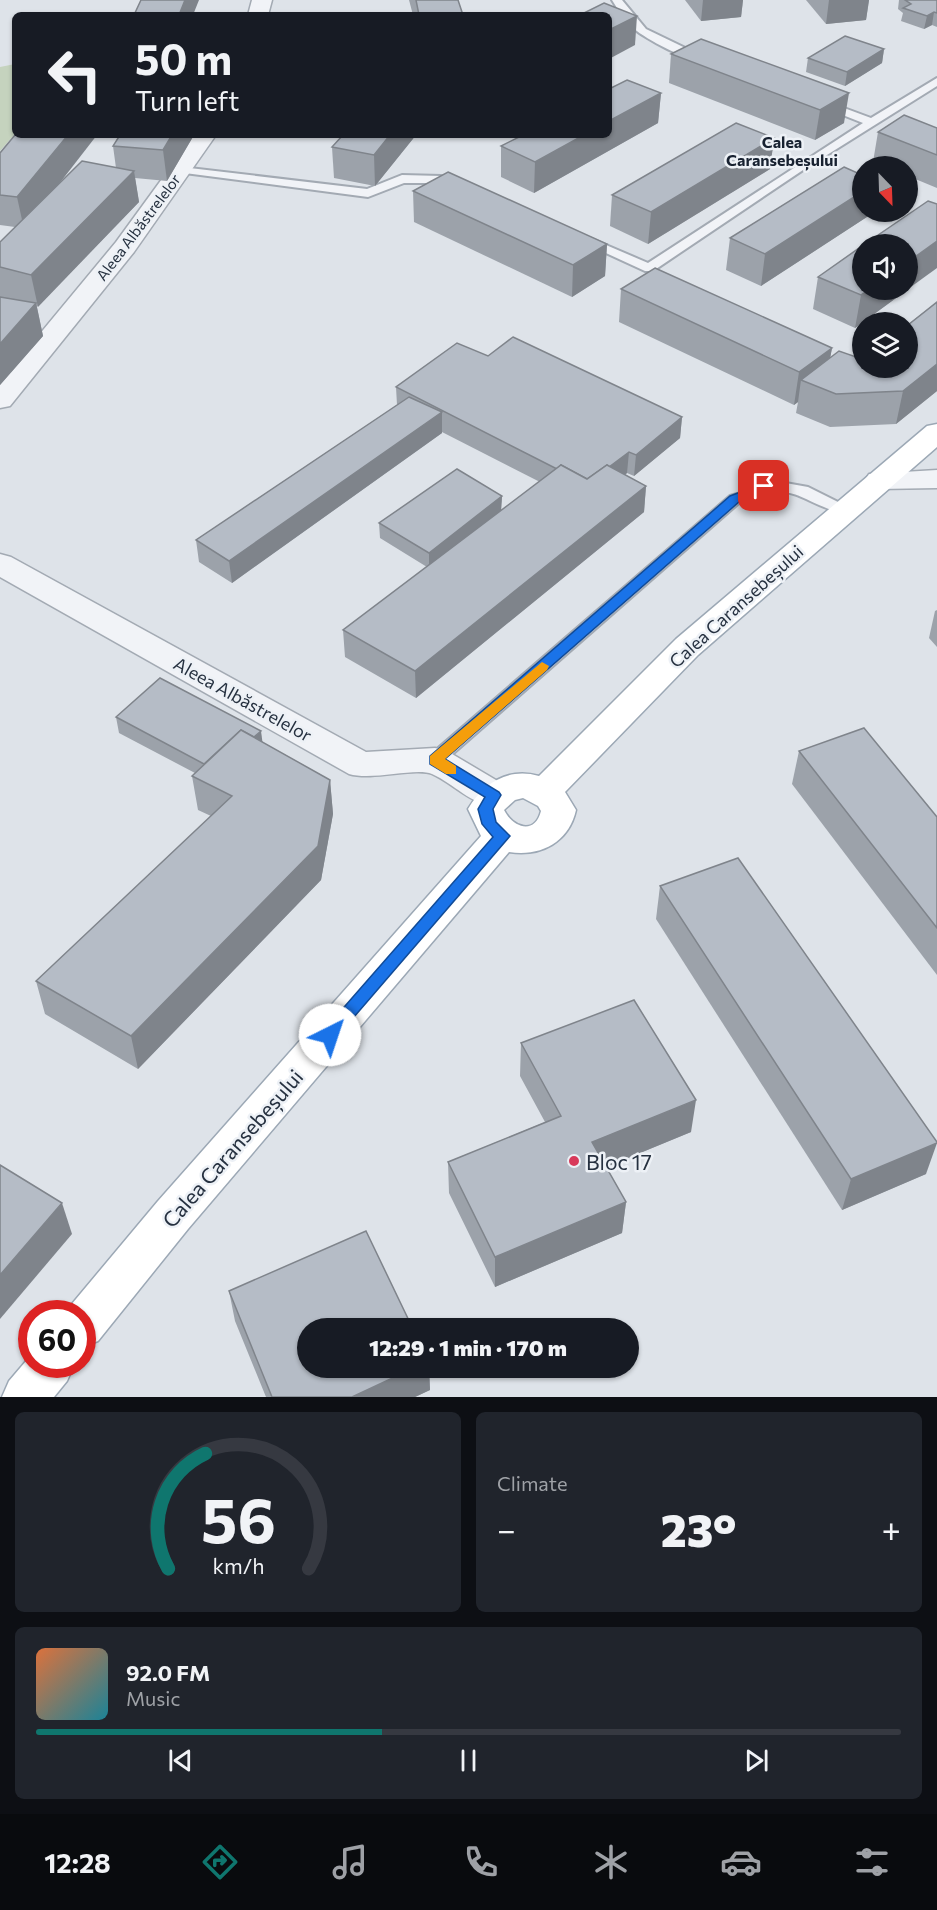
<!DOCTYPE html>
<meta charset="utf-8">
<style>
body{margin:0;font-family:Commissioner,sans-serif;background:#20242c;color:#f1f3f6;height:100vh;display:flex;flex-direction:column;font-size:22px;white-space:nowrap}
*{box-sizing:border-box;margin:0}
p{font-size:20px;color:#9ea1a6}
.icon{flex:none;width:33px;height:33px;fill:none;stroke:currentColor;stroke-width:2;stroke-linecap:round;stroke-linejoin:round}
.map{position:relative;height:1397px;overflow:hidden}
.details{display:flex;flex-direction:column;gap:15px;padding:15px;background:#0d0f14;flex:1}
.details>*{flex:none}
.banner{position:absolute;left:12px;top:12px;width:600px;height:126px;border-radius:9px;box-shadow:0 2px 4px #0004;background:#171b24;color:#f1f3f6;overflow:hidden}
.needle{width:39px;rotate:157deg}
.fabs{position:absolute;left:852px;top:156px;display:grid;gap:12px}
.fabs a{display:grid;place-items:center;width:66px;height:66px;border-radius:50%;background:#171b24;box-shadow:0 2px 4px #0004;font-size:30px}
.speed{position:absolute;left:18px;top:1300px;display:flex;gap:12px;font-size:30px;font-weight:700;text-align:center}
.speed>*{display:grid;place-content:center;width:78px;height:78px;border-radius:50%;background:#171b24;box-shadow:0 2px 4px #0004;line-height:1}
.speed .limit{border:9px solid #d22;background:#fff;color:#111}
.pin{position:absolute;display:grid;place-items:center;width:51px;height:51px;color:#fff;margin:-26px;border-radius:12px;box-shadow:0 3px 9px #0006}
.me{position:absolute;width:66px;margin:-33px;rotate:41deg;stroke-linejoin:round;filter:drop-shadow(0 0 4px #0008)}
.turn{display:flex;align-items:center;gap:21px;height:126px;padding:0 24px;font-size:27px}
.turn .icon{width:78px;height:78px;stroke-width:2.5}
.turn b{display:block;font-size:42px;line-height:51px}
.big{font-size:45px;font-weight:800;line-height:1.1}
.details .tile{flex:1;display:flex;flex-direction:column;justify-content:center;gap:9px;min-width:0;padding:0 21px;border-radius:9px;background:#20242c}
.details .dial{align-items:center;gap:0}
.dial svg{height:156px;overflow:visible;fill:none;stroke:#363941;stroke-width:7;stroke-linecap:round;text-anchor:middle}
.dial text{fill:#f1f3f6;stroke:none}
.song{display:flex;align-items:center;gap:18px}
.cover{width:72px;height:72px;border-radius:9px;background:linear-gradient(135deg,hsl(20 70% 55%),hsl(190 70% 35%))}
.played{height:6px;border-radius:3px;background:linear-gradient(90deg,#0f766e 40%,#363941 40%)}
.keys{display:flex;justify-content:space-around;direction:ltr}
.heat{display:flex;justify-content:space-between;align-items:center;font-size:33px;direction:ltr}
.details .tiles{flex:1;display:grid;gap:15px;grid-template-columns:1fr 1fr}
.tile:last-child{grid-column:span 2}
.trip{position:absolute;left:297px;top:1318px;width:342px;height:60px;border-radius:30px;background:#171b24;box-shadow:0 2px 4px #0004;font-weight:800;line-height:60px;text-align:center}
.tabs{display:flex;height:96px;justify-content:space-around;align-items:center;background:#090b0e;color:#9ea1a6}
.tabs .icon{width:42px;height:42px}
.tabs .active{color:#0f766e}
.tabs b{font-size:27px;color:#f1f3f6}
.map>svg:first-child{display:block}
.green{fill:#c5d3be}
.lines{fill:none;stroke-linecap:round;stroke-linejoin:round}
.lane-casing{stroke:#a3aab3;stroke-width:4}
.street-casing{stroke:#a3aab3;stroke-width:3}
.primary-casing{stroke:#9ca8b5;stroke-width:3}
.lane{fill:#f1f3f7;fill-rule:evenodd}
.street{fill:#f1f3f7;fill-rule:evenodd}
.primary{fill:#fff;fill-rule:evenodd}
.wall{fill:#9ca2aa}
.shaded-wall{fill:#7f848b}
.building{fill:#b5bcc6;stroke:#7f848b;stroke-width:1.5}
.route{fill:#1a73e8;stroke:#114b97;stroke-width:1.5}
.slow{fill:#f59e0b}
.poi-dot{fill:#d8395a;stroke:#edf1f6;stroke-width:2}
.labels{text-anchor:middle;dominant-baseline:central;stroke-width:5;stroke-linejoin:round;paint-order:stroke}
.far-street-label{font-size:15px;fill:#263140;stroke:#edf1f6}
.far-neighbourhood-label{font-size:16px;font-weight:bold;fill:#182231;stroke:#edf1f6}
.street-label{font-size:18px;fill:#263140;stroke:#edf1f6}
.near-street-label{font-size:21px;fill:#263140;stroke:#edf1f6}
.near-poi-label{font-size:21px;fill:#263140;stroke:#edf1f6;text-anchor:start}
</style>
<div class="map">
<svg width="937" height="1397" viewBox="0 0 937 1397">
<rect width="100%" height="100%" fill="#dee3e9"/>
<path class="green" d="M15,64v70l-15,17v-84z"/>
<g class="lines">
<defs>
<g id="lane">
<path d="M612,0h10l24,29 58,28c-11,9 -62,-20 -72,-30 -8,-8 -14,-17 -20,-27z"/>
<path d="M937,78v8l-134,84 -150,101h-8l-63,-29 6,-4 4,1 56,24 215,-140 -43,-17v-4h8l43,16z"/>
<path d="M181,167l186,22 35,-14 39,1 19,9 -6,4 -15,-6h-35l-36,14 -191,-25v-4z"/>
<path d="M780,482l28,5 44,22 -7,5c-50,-13 -47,-35 -105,-12l-299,262h-12l-3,-4 3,-4 301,-260z"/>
</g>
<g id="street">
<path d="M252,0h20l-4,15h-20z"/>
<path d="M194,135h22l-82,117 -124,154 -10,2v-26l116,-140z"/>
<path d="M937,470v18l-58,1 -10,-3 -4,-6 4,-6z"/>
<path d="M0,554l11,3 355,195 69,-4 12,3 59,35 5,9 -5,9c-28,9 -49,-19 -74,-30 -16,-7 -59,7 -83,0l-349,-197z"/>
</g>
<g id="primary">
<path d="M937,424v23l-239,208 -133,137 11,18c-7,32 -35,47 -67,42l-321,377 -90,112 -16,6v-33h-17l1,-3 92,-110 323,-365 -13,-27c15,-26 41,-42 71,-33l137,-137 251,-213zM523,798l15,8 3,5c-6,24 -28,17 -37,-1l11,-10z"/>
<path d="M32,1354v11h42l-7,16 -13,16h-52l7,-16z"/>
</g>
</defs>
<use href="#lane" class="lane-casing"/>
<use href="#street" class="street-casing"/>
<use href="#primary" class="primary-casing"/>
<use href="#lane" class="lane"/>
<use href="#street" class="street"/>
<use href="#primary" class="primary"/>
</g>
<g class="wall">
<path d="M409,0h49l5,15h-50z"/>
<path d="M685,0h58l-2,17 -40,4z"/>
<path d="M806,0h63l-3,20 -40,4z"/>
<path d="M899,0h38v27l-5,-2 -8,4 -23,-8 2,-8 -5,-4z"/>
<path d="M701,39l143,84 -29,17 -146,-57 2,-29z"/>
<path d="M884,49l-2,14 -37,23 -39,-14 2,-14z"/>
<path d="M661,93l-3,30 -124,70 -33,-16v-31z"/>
<path d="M937,128v60l-29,-12v-10h-25l-10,-4 5,-30z"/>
<path d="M194,135l-27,46 -32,-3 4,24 -102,105 6,29 -43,49v-143l15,-15 -15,-2v-72l56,34 60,-19 -3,-22z"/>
<path d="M416,135l-41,51 -41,-8 -2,-31z"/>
<path d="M774,138l-4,31 -122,75 -38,-18 2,-31z"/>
<path d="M413,191l194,53 -2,32 -33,21 -158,-75z"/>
<path d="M862,212h11v1l-112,73 -35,-16 4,-32z"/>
<path d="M818,277l44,13h45l-52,38 -42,-19z"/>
<path d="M621,289l211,59 -2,10 32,1 75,-57v89l-41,33 -66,3 -34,-14 2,-11 -4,3 -175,-83z"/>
<path d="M488,356l194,61 -2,21 -46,38 -7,-3 -2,2 21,11 -2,26 -228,186 -71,-41 -2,-27 84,-63 -47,-29 -1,-15 123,-27 -1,15 39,-29 -98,-50v1l-210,150 -33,-21 -3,-22 201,-135 -1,-18z"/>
<path d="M937,610v37l-8,-9 6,-27z"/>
<path d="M116,717l146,25 68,38 3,34 -12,66 -183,189 -93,-55 -9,-33 175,-165 -13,-6 -6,-34 3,-3 -76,-40z"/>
<path d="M799,751l138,66v158l-145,-191z"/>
<path d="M660,886l266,288 -84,36 -186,-291z"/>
<path d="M521,1043l170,89 -85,35 20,35 -4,31 -127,54 -46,-94 -1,-31 97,-40 -25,-46z"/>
<path d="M229,1291l79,77h121l1,22 -15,7h-149l-31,-76z"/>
</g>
<g class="shaded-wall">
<path d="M185,0h14l-6,15h-14z"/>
<path d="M703,0h40l-2,17 -40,4z"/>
<path d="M829,0h40l-3,20 -40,4z"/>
<path d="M934,12l-2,13 -8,4 3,-13z"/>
<path d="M637,16l-2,29 -26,14v-29z"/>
<path d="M884,49l-2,14 -37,23 2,-14z"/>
<path d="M661,93l-3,30 -124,70 1,-31 49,-27h25v-14z"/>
<path d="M849,93l-5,30 -29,17 5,-30z"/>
<path d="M68,135h29l-73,94 -7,-32z"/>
<path d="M172,135h22l-27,46 -4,-31z"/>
<path d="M390,135h26l-41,51 -1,-31z"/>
<path d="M774,138l-4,31 -122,75 3,-32z"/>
<path d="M134,171l5,31 -101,105 -7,-32z"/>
<path d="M862,192v20h11v1l-112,73 4,-32z"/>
<path d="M937,241v27l-29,21v-27z"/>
<path d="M607,244l-2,32 -33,21 1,-32z"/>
<path d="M869,290h38l-52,38 6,-33z"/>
<path d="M36,303l7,33 -43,49v-41z"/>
<path d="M832,348l-6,32h-25l-3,22 -4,3 5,-33z"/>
<path d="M937,364v27l-41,33 7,-33z"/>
<path d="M442,412v21l-210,150 -3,-22z"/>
<path d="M682,417l-2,21 -46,38 2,-21z"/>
<path d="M629,452l-2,21 -41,32 1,-21z"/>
<path d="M646,486l-2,26 -228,186 -1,-27z"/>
<path d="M502,496l-1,15 -72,57v-15z"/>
<path d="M261,731l2,15 -46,25z"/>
<path d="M330,780l3,34 -12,66 -183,189 -7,-33z"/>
<path d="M696,1100l-5,32 -102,42 3,-32z"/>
<path d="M937,1143l-11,31 -84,36 9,-31z"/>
<path d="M626,1202l-4,31 -127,54v-30z"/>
<path d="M62,1203l10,31 -72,85v-44z"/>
<path d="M414,1368h15l1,22 -15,7h-63z"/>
</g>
<g class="building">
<path d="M141,0h44l-6,15h-45z"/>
<path d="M416,0h42l5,15h-44z"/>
<path d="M905,0h32v13l-3,-1 -7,4 -24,-8 8,-4z"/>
<path d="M604,3l33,13 -28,14v-15h-29z"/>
<path d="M845,36l39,13 -37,23 -39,-14z"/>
<path d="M701,39l148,54 -29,17 -149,-56z"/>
<path d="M627,80l34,13 -52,28v-32z"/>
<path d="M904,115l33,13v27l-59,-23z"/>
<path d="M736,123l38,15 -123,74 -39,-17z"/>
<path d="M15,135h53l-51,62 -17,-2v-42z"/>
<path d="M120,135h52l-9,15 -50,-4z"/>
<path d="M343,135h47l-16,20 -42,-8z"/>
<path d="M523,135h61l-49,27 -34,-16z"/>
<path d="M82,161l52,10 -103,104 -31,-8v-25z"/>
<path d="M844,167l18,8v17l-97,62 -35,-16z"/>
<path d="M448,172l159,72 -34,21 -160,-74z"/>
<path d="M928,201l9,3v37l-29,21v-18h-43z"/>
<path d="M862,246v44h7l-8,5 -43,-18z"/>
<path d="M655,268l177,80 -33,24 -178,-83z"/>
<path d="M0,297l36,6 -36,41z"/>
<path d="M937,302v62l-34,27 -67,3 -35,-14 38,-29 23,8v9h46v-43z"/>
<path d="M513,337l169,80 -46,38 -7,-3 -20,15 -2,-2 -20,14 -26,-14 -4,4 -161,-82 61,-44 31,13z"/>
<path d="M409,397l33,15 -213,149 -33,-21z"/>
<path d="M561,465l26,14 20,-14 39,21 -231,185 -72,-41z"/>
<path d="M457,469l45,27 -73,57 -50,-30z"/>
<path d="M160,678l101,53 -7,6 -13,-7 -37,34 -88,-47z"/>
<path d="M864,728l73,89v111l-138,-177z"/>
<path d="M241,730l89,50 -12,66 -187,190 -95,-55 196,-185 -40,-20z"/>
<path d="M738,858l199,284v1l-86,36 -191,-293z"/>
<path d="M634,1000l62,100 -104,42 34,60 -131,55 -47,-95 113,-46 -40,-73z"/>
<path d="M0,1165l62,38 -62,72z"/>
<path d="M366,1231l47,98h-105v39h106l-62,29h-81h1l-43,-106z"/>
</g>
<path class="route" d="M764,483l4,1v5l-29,13 -294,257 54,33 2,3 -8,14 3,13 14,14 -175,203h-11l-2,-4 2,-5 169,-193 -11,-13 -4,-15 7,-12 -55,-33v-8l300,-260z"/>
<path class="slow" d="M542,662l7,4 -2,4 -102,89 11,7v8h-10l-16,-10v-8z"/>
<circle class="poi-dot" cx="574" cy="1161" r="6"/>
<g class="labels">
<g class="far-street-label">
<text transform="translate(138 227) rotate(-53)">Aleea Albăstrelelor</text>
</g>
<g class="far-neighbourhood-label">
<text x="782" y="141">Calea<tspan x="782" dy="18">Caransebeșului</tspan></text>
</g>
<g class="street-label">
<text transform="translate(736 606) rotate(-42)">Calea Caransebeșului</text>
<text transform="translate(243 699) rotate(29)">Aleea Albăstrelelor</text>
</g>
<g class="near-street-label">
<text transform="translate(232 1148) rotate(-49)">Calea Caransebeșului</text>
</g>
<g class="near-poi-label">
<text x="586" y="1161">Bloc 17</text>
</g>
</g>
</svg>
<div class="fabs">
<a><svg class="needle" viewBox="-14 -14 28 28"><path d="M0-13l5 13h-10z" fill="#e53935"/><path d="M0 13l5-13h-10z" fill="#9ea1a6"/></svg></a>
<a><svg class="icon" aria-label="sound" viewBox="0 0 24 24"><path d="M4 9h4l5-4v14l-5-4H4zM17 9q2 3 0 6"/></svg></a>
<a><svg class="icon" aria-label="layers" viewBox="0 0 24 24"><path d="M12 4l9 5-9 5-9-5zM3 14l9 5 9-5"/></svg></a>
</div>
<div class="speed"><div class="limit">60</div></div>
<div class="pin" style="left:764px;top:486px;background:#d93025"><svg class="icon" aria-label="arrive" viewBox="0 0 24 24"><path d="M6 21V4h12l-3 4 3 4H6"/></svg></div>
<svg class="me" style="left:330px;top:1035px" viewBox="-20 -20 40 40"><circle r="19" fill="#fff"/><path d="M0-13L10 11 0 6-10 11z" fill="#1a73e8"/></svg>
<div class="trip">12:29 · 1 min · 170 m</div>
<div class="banner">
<div class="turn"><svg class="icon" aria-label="left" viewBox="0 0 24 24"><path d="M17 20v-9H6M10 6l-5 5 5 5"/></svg><div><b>50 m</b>Turn left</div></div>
</div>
</div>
<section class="details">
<div class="tiles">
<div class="tile dial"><svg viewBox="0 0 100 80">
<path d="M14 69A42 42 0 1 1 86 69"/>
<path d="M14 69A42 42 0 0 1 33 10" stroke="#0f766e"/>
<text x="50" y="56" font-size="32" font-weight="700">56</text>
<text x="50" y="72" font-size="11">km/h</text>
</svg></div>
<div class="tile"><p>Climate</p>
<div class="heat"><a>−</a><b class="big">23°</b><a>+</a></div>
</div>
<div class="tile">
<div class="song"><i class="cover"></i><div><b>92.0 FM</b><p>Music</p></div></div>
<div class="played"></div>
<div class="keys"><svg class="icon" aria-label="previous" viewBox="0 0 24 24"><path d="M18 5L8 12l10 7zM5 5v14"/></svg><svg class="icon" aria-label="pause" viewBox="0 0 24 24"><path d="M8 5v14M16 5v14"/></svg><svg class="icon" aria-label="next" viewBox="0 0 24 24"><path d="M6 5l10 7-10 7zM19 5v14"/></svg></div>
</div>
</div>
</section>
<nav class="tabs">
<b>12:28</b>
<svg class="icon active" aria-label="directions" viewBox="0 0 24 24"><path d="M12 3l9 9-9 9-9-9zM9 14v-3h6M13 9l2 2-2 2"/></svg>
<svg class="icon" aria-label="music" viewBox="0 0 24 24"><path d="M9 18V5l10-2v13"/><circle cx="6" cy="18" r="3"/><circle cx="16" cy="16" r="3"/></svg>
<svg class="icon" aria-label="phone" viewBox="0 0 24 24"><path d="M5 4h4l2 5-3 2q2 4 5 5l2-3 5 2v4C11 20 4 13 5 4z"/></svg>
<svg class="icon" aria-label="climate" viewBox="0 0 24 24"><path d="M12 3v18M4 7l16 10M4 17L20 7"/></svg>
<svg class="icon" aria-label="car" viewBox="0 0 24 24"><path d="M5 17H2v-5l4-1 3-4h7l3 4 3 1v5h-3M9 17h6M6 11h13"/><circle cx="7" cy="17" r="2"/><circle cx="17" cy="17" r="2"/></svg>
<svg class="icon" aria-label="filters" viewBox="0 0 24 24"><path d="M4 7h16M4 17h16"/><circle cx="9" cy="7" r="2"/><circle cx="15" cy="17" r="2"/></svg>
</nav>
